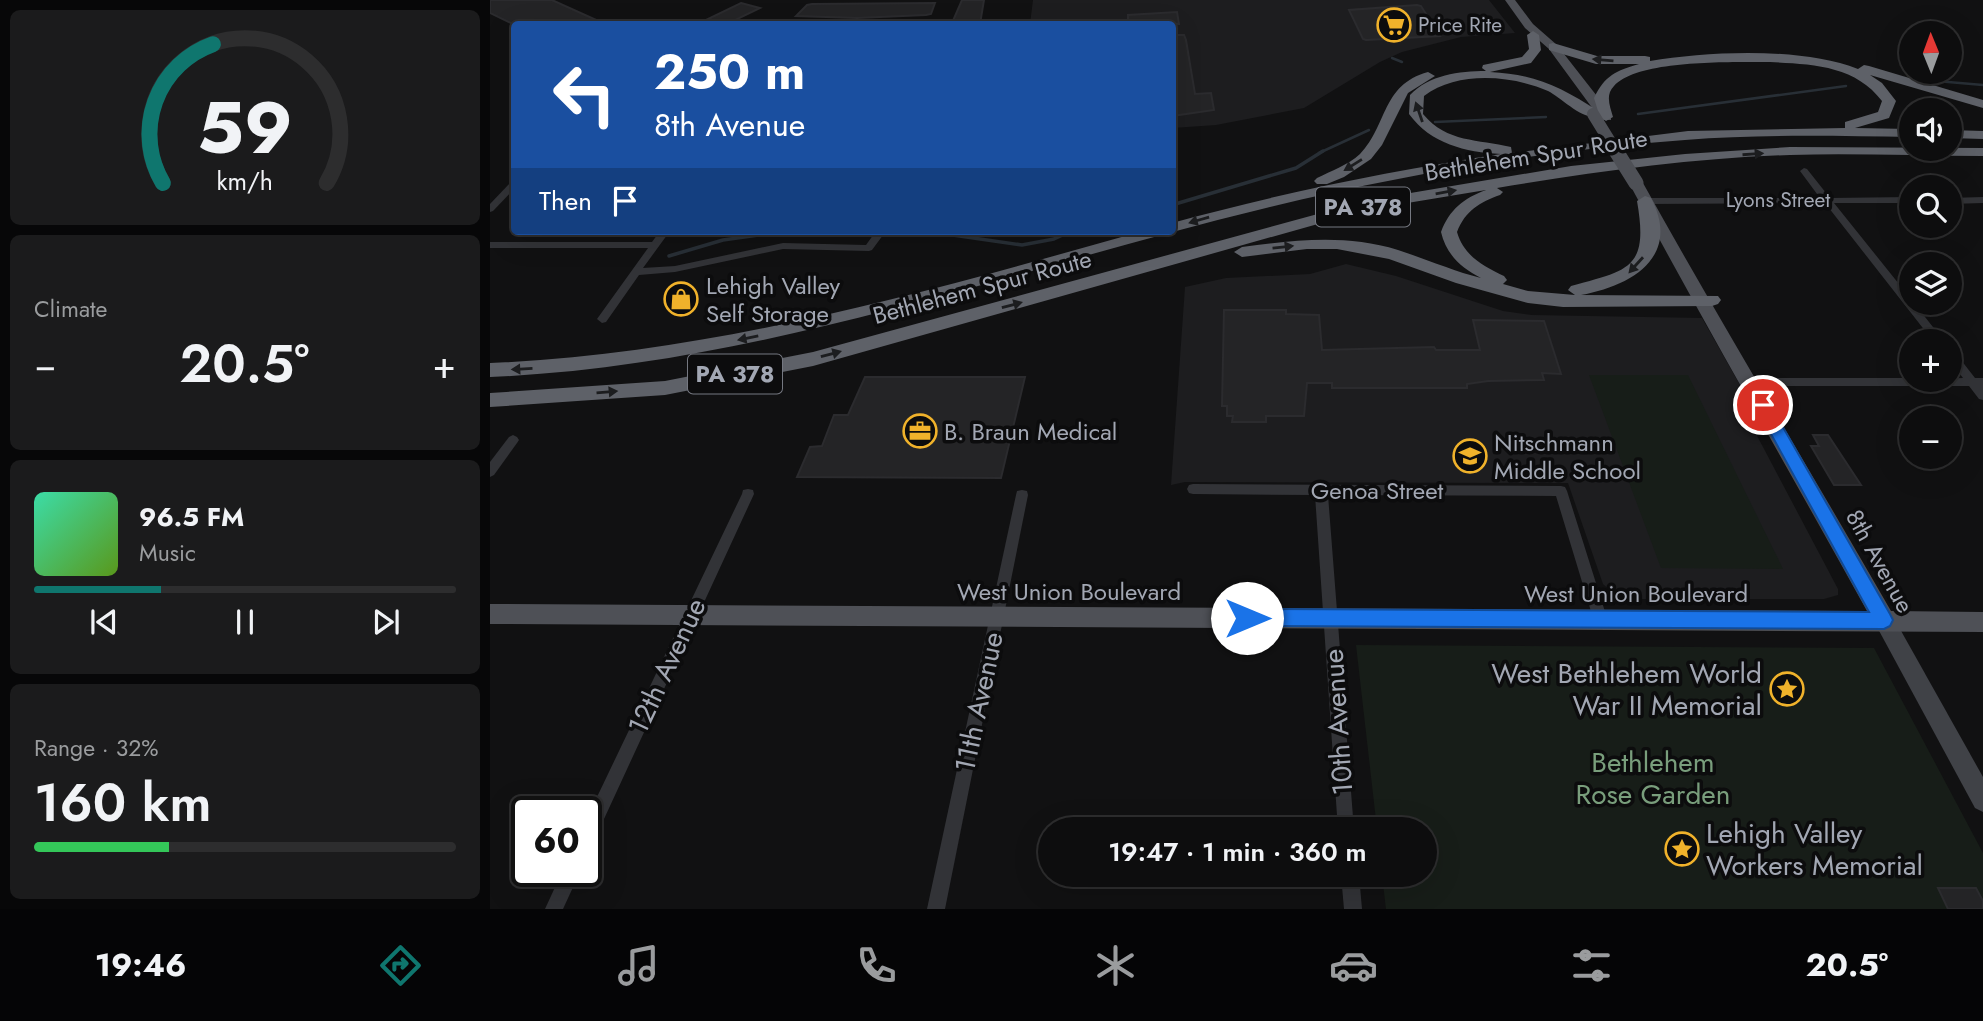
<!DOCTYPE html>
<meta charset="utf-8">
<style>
body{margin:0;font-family:Jost,sans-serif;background:#1b1b1c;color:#f1f3f6;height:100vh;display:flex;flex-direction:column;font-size:26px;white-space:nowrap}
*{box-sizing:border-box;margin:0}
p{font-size:23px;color:#9a9c9e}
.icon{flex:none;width:38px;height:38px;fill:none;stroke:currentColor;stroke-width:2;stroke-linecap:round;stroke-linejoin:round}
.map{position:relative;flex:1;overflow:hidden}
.details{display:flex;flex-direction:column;gap:10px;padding:10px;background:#070708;width:490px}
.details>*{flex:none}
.hud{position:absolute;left:21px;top:21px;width:665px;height:214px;border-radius:7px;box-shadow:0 7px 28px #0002,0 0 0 2px #2d2d2e;background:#1a4fa0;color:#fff;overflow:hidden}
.needle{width:46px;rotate:359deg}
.buttons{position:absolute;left:1409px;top:21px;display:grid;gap:14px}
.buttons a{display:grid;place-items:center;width:63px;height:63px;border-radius:50%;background:#0d0d0e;box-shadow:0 7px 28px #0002,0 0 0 2px #2d2d2e;font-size:35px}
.speed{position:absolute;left:21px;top:796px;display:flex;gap:14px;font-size:35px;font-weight:700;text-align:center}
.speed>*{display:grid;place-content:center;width:91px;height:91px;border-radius:50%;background:#0d0d0e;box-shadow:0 7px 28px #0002,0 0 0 2px #2d2d2e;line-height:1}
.speed .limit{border:4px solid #111;border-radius:10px;background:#fff;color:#111}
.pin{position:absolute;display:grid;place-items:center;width:60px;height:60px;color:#fff;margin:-30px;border:4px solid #fff;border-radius:50%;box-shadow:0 2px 7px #0007}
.me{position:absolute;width:77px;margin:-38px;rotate:90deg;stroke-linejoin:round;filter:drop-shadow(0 0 5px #0008)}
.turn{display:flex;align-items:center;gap:24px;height:147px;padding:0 28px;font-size:32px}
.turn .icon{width:91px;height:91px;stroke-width:2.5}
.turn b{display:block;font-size:49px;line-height:60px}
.then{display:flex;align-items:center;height:66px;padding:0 28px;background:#0003;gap:14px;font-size:26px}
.big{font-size:52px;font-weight:600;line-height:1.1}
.details .widget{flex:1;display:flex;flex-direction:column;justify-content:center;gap:10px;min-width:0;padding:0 24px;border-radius:10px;background:#1b1b1c}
.details .dial{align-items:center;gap:0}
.dial svg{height:182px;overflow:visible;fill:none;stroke:#2d2d2e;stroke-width:7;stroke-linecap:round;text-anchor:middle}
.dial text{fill:#f1f3f6;stroke:none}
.song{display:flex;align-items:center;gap:21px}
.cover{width:84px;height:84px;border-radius:10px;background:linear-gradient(135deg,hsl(160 70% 55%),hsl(90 70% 35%))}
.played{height:7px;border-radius:4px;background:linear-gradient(90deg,#0f766e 30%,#2d2d2e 30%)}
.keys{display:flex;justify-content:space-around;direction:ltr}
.heat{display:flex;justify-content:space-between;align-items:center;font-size:38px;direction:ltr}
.charge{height:10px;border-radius:5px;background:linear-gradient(90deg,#34c759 32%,#2d2d2e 0)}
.trip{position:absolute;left:548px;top:817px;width:399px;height:70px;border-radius:35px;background:#0d0d0e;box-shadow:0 7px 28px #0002,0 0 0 2px #2d2d2e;font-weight:600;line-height:70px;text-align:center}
.tab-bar{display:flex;height:112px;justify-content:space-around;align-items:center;background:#050506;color:#9a9c9e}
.tab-bar .icon{width:49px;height:49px}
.tab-bar .active{color:#0f766e}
.tab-bar b{font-size:32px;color:#f1f3f6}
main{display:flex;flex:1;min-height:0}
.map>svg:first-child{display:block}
.built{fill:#1d1d1f}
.green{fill:#171d18}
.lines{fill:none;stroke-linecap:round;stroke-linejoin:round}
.stream-far1{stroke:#282f36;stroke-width:2.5}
.stream{stroke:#282f36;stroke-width:3.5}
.building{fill:#242426;stroke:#2b2b2e;stroke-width:2}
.street{fill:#323337;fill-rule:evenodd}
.secondary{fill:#404247;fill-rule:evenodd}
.primary{fill:#4e5056;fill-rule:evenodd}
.highway{fill:#5e6168;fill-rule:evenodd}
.primary-bridge-far1{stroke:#4e5056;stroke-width:12}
.primary-bridge{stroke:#4e5056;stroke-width:15}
.oneway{fill:#1c1d1f}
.route{fill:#1a73e8;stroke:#114b97;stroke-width:2}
.labels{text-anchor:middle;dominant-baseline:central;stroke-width:7;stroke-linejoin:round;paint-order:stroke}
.far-poi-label{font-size:21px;fill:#a2a7b3;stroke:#0c0c0d;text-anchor:start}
.far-street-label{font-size:21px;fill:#a2a7b3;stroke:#0c0c0d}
.shield{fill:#0c0c0d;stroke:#757881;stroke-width:2}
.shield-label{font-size:23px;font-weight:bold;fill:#a2a7b3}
.street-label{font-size:24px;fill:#a2a7b3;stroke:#0c0c0d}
.poi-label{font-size:24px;fill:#a2a7b3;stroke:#0c0c0d;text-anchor:start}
.near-street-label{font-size:28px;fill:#a2a7b3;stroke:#0c0c0d}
.near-poi-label{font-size:28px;fill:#a2a7b3;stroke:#0c0c0d;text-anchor:end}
.near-park-label{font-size:28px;fill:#799e7c;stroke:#0c0c0d}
</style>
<main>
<section class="details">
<div class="widget dial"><svg viewBox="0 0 100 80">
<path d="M14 69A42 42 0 1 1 86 69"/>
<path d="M14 69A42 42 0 0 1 36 8" stroke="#0f766e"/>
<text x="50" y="56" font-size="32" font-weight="700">59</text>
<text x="50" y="72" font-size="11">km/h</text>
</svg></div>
<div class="widget"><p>Climate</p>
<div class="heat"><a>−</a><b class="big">20.5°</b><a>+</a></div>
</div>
<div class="widget">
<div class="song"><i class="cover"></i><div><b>96.5 FM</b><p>Music</p></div></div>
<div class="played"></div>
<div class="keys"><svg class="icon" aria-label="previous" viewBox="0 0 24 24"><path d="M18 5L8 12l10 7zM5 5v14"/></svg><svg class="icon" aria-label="pause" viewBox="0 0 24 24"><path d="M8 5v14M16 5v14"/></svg><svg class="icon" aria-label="next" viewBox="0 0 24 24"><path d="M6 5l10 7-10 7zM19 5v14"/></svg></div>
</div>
<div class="widget"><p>Range · 32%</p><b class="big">160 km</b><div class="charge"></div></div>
</section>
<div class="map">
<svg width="1493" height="909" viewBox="0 0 1493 909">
<rect width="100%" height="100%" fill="#111112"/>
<g class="built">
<path d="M543,0h456l26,33 -54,4 -59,15 -22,10 -76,46 -88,17 -43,3 -1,-104h-142z"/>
<path d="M856,264l50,12 107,35 29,4 170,3 43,76 9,36 84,159v6l-14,4h-199l-9,-3 -13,-12 -35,-101 -383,-1 -14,3 14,-198 41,-9 84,-4z"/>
</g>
<g class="green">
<path d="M1099,375h99l95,194 -122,-1z"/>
<path d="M866,645l518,3 109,205v56h-597l-4,-34h42v-45l-47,-1z"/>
</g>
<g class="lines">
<g class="stream-far1">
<path d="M902,58l10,4"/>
<path d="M1435,80l58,5"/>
<path d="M1148,114l208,-28"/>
<path d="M945,122l111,-5"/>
<path d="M829,153l50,-23"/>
</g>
<g class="stream">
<path d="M682,205l124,-37 27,-17"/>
<path d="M179,256l54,-16 56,-8h153l90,13 32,-6 17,-8"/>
</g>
</g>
<g class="building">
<path d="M0,0h62l53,24h-92l-23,-11z"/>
<path d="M472,0h22l-4,24 -28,-1z"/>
<path d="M251,3l19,5 -33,16 -19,-5z"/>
<path d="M445,3l-4,11 -5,1 -69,3 -61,-2 11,-11 5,-1z"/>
<path d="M927,5l4,1 19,30 -74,4 -3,-1 -14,-29z"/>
<path d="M687,12l2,12h-51v-9z"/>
<path d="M682,35h12l2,5 9,54 16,-1 3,17 -42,6z"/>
<path d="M734,310h62v4l33,1 3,35 112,-3 2,3h44l-7,-30 71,1 17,53 -19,-1 2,7 -56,1 -21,3v4h-135v-5h-25l-3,33h-38v6h-34l1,-6h-6v-10h-5z"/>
<path d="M375,377h160l-24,101 -204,-1 13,-30 12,-1 12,-31h14z"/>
<path d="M1323,435h15l33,50h-27l-23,-39h8z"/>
<path d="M1448,888h38l7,13v8h-35z"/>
</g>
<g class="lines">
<g class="street">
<path d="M1314,168l3,1 23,29 81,-1v6h-77l77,96v4h3l30,38h-11l-108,-138 -180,1 -5,-3 5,-3h175l-20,-27z"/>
<path d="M24,181v8l-21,22 -3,1v-8l21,-22z"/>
<path d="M1493,197v6l-33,1v-6z"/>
<path d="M170,231h10l-27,37 32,-2 108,-23 83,2 10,-14h10l-14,19 -3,1 -86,-2 -108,23 -36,3 -33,47 -4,1 -5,-4 51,-71h-158v-6h162z"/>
<path d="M1460,350l4,1 21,27h8v22l-4,-1 -10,-13h-220l-6,-4 6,-4h162v2l52,-2 -13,-17z"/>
<path d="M23,435l4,2 2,3 -2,3 -23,32 -4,2v-15l19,-25z"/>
<path d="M703,484l368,2 4,1 2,4 40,127 -2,5 -5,1 -5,-1 -2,-5 -37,-122 -228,-1 26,335h-16l-23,-335 -122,-1 -4,-1 -2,-4 2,-4z"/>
<path d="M258,489l5,1 1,4 -162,351 -6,2v-27l156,-326 1,-4z"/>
<path d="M532,490l5,1 1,4 -83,414h-18l89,-414 1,-4z"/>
<path d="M72,872h18l-17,37h-18z"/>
<path d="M851,875h18l3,34h-18z"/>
</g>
<path class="secondary" d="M1394,611l7,2 92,164v35l-8,-4 -98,-181 -3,-7 3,-7z"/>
<g class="primary">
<path d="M1015,0h10l18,24 24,21 54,69v6h-10l-52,-71 -24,-21z"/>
<path d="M1146,179l7,4c80,144 166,285 248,428l92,1v20l-1493,-8v-20l1377,7c-79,-143 -161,-284 -238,-428z"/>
</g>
<g class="highway">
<path d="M1043,31l6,4 2,15 -10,13 -41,9c44,2 71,15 108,39l-4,-13c11,-23 22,-27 45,-34h-43l-47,-14v-6l4,-1 44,13h48l5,1v4c60,-10 151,-14 208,8l6,-4 5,1 114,34v8l-113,-33 12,8 14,18 -7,17 -34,10 56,1v8c-75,-1 -151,-3 -226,3 -140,10 -286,35 -423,69 -255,62 -505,157 -772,168v-14c223,-9 439,-72 653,-132h29v-8c109,-30 218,-52 329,-69 -36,-2 -70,-10 -92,-40l1,-19c19,-20 49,-24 76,-24l-4,-3 1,-3 39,-8 7,-8 -2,-14zM1280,62c41,2 85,3 112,39l-4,11 -33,10v6l-157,3 -176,22 -1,-6c-33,-8 -64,-4 -88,-33l1,-18c33,-25 87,-21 124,-5 14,7 36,31 51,25l7,5 7,-4c-3,-11 -8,-22 1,-31 23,-27 121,-24 156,-24z"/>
<path d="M938,72l7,4 -27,17 -26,52 -11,14 -27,18 -17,7h-10l-3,-3 3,-3c14,-7 31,-13 43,-24 28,-29 21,-69 68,-82z"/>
<path d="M1460,130l33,1v8l-33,-1z"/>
<path d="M1300,147l193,1v8c-64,0 -129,-3 -193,-1 -98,3 -196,17 -293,33l6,4 -3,3c-20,7 -35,16 -43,37 7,24 26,34 47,44l3,4 -4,4 25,7 47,4 -7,-5 3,-4c58,-16 78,-17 66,-85l8,-5 6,2c31,59 -20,88 -70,97l137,1 3,4 -3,4 -6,2 -149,1 -35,-4 -72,-20 -67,-24 -52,-10h-30l-65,8 -8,-5 8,-5c53,-7 104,-13 156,3 28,9 55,21 83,28 -20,-10 -35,-24 -40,-46 8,-22 23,-34 45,-42l-115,19 -558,157 -148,29 -175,12v-14l175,-12 148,-29 556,-152 202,-34 114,-12z"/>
</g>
<path class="primary-bridge-far1" d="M1103,114l24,39"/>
<path class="primary-bridge" d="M1126,151l20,32"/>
</g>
<defs><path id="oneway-solid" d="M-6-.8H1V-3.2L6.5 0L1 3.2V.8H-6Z" transform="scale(1.75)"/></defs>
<g class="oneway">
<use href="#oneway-solid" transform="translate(1113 60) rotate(-175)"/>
<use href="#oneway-solid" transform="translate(929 112) rotate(-109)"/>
<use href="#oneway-solid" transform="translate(1263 154) rotate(-4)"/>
<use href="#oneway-solid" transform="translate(863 165) rotate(148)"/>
<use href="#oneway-solid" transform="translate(956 192) rotate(-10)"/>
<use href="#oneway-solid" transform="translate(709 220) rotate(164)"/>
<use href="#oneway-solid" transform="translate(793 247) rotate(-6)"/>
<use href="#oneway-solid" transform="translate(1146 265) rotate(132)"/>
<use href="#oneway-solid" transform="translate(522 305) rotate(-15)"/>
<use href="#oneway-solid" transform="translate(258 338) rotate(168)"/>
<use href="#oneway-solid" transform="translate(341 354) rotate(-15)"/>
<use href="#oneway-solid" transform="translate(32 369) rotate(177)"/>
<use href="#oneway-solid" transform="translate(117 392) rotate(-5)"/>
</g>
<path class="route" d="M1273,400l5,1 122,213 3,6 -3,6 -6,3 -637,-3 -6,-3 -3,-5 3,-6 6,-3 622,3 -114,-207z"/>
<defs>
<symbol id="supermarket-ring" viewBox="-11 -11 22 22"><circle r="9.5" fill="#0c0c0d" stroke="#f0b22b" stroke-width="1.5"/><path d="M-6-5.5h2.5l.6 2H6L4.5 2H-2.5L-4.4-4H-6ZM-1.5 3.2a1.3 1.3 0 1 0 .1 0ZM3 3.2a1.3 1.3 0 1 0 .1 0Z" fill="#f0b22b"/></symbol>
<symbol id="shop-ring" viewBox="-11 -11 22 22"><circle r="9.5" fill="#0c0c0d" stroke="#f0b22b" stroke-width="1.5"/><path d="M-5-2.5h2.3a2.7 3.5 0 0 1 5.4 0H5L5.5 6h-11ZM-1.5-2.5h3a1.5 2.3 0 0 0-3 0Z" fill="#f0b22b"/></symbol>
<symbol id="office-ring" viewBox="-11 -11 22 22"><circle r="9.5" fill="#0c0c0d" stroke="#f0b22b" stroke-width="1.5"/><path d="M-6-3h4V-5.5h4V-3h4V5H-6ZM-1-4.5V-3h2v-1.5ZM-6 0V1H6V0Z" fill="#f0b22b"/></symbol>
<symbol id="school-ring" viewBox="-11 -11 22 22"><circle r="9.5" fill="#0c0c0d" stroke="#f0b22b" stroke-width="1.5"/><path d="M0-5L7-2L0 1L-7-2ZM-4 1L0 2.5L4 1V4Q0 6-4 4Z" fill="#f0b22b"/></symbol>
<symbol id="sight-ring" viewBox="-11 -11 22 22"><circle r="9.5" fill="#0c0c0d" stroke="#f0b22b" stroke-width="1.5"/><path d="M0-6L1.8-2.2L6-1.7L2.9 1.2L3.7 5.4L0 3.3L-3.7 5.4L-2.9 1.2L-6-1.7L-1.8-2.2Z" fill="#f0b22b"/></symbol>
</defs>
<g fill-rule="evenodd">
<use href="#supermarket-ring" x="885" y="6" width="38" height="38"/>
<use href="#shop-ring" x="172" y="280" width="38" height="38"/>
<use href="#office-ring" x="411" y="412" width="38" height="38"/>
<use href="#school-ring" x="961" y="437" width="38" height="38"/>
<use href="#sight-ring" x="1278" y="670" width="38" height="38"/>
<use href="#sight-ring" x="1173" y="830" width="38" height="38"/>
</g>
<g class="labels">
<g class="far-poi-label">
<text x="928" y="25">Price Rite</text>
</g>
<g class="far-street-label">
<text x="1288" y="200">Lyons Street</text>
</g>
<g class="shield">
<rect x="826" y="187.5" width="94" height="39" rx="5"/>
<rect x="198" y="354.5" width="94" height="39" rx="5"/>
</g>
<g class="shield-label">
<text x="873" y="207">PA 378</text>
<text x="245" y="374">PA 378</text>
</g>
<g class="street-label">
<text transform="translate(1046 155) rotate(-9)">Bethlehem Spur Route</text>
<text transform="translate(492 287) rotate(-15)">Bethlehem Spur Route</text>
<text x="887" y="490">Genoa Street</text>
<text transform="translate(1390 561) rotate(61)">8th Avenue</text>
<text x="579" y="591">West Union Boulevard</text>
<text x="1146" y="593">West Union Boulevard</text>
</g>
<g class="poi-label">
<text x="216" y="285">Lehigh Valley<tspan x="216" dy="28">Self Storage</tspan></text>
<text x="454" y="431">B. Braun Medical</text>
<text x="1004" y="442">Nitschmann<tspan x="1004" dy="28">Middle School</tspan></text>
</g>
<g class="near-street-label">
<text transform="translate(177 666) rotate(-65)">12th Avenue</text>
<text transform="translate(489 702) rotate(-78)">11th Avenue</text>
<text transform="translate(848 722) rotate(-94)">10th Avenue</text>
</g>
<g class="near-poi-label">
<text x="1272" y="673">West Bethlehem World<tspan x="1272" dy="32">War II Memorial</tspan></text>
<text x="1216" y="833" text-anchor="start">Lehigh Valley<tspan x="1216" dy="32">Workers Memorial</tspan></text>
</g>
<g class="near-park-label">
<text x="1163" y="762">Bethlehem<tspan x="1163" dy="32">Rose Garden</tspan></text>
</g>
</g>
</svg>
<div class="buttons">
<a><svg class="needle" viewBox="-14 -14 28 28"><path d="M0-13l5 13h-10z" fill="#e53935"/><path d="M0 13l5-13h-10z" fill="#9a9c9e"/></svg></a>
<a><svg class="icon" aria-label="sound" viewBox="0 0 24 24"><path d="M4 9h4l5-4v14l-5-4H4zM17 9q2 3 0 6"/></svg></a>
<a><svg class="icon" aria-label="search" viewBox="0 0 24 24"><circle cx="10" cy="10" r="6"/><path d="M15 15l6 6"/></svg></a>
<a><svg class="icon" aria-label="layers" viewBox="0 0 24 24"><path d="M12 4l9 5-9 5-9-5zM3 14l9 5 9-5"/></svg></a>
<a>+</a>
<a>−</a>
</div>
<div class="speed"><div class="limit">60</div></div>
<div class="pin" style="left:1273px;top:405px;background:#d93025"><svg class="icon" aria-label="arrive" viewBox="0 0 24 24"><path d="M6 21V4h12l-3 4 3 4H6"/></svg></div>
<svg class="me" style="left:757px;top:618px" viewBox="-20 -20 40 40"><circle r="19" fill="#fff"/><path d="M0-13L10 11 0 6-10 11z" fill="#1a73e8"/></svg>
<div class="trip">19:47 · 1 min · 360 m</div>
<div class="hud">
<div class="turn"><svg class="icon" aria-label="left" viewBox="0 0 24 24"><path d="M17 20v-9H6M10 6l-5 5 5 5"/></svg><div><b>250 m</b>8th Avenue</div></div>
<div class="then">Then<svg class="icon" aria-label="arrive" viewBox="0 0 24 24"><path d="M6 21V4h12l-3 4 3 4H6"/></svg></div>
</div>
</div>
</main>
<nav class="tab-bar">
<b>19:46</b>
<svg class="icon active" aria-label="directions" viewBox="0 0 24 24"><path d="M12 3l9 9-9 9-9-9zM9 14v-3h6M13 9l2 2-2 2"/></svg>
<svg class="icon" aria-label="music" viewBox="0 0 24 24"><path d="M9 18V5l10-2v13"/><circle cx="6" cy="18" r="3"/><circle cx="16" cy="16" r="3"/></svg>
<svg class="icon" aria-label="phone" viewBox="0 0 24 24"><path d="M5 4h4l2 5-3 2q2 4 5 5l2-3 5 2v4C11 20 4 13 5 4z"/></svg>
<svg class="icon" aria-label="climate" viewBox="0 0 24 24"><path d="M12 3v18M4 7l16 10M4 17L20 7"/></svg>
<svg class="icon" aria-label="car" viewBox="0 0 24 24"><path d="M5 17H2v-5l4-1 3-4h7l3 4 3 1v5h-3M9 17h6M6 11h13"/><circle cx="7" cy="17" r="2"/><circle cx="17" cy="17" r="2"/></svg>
<svg class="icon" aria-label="filters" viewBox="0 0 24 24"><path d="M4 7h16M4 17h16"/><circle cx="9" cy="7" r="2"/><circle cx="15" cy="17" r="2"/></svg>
<b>20.5°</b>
</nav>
